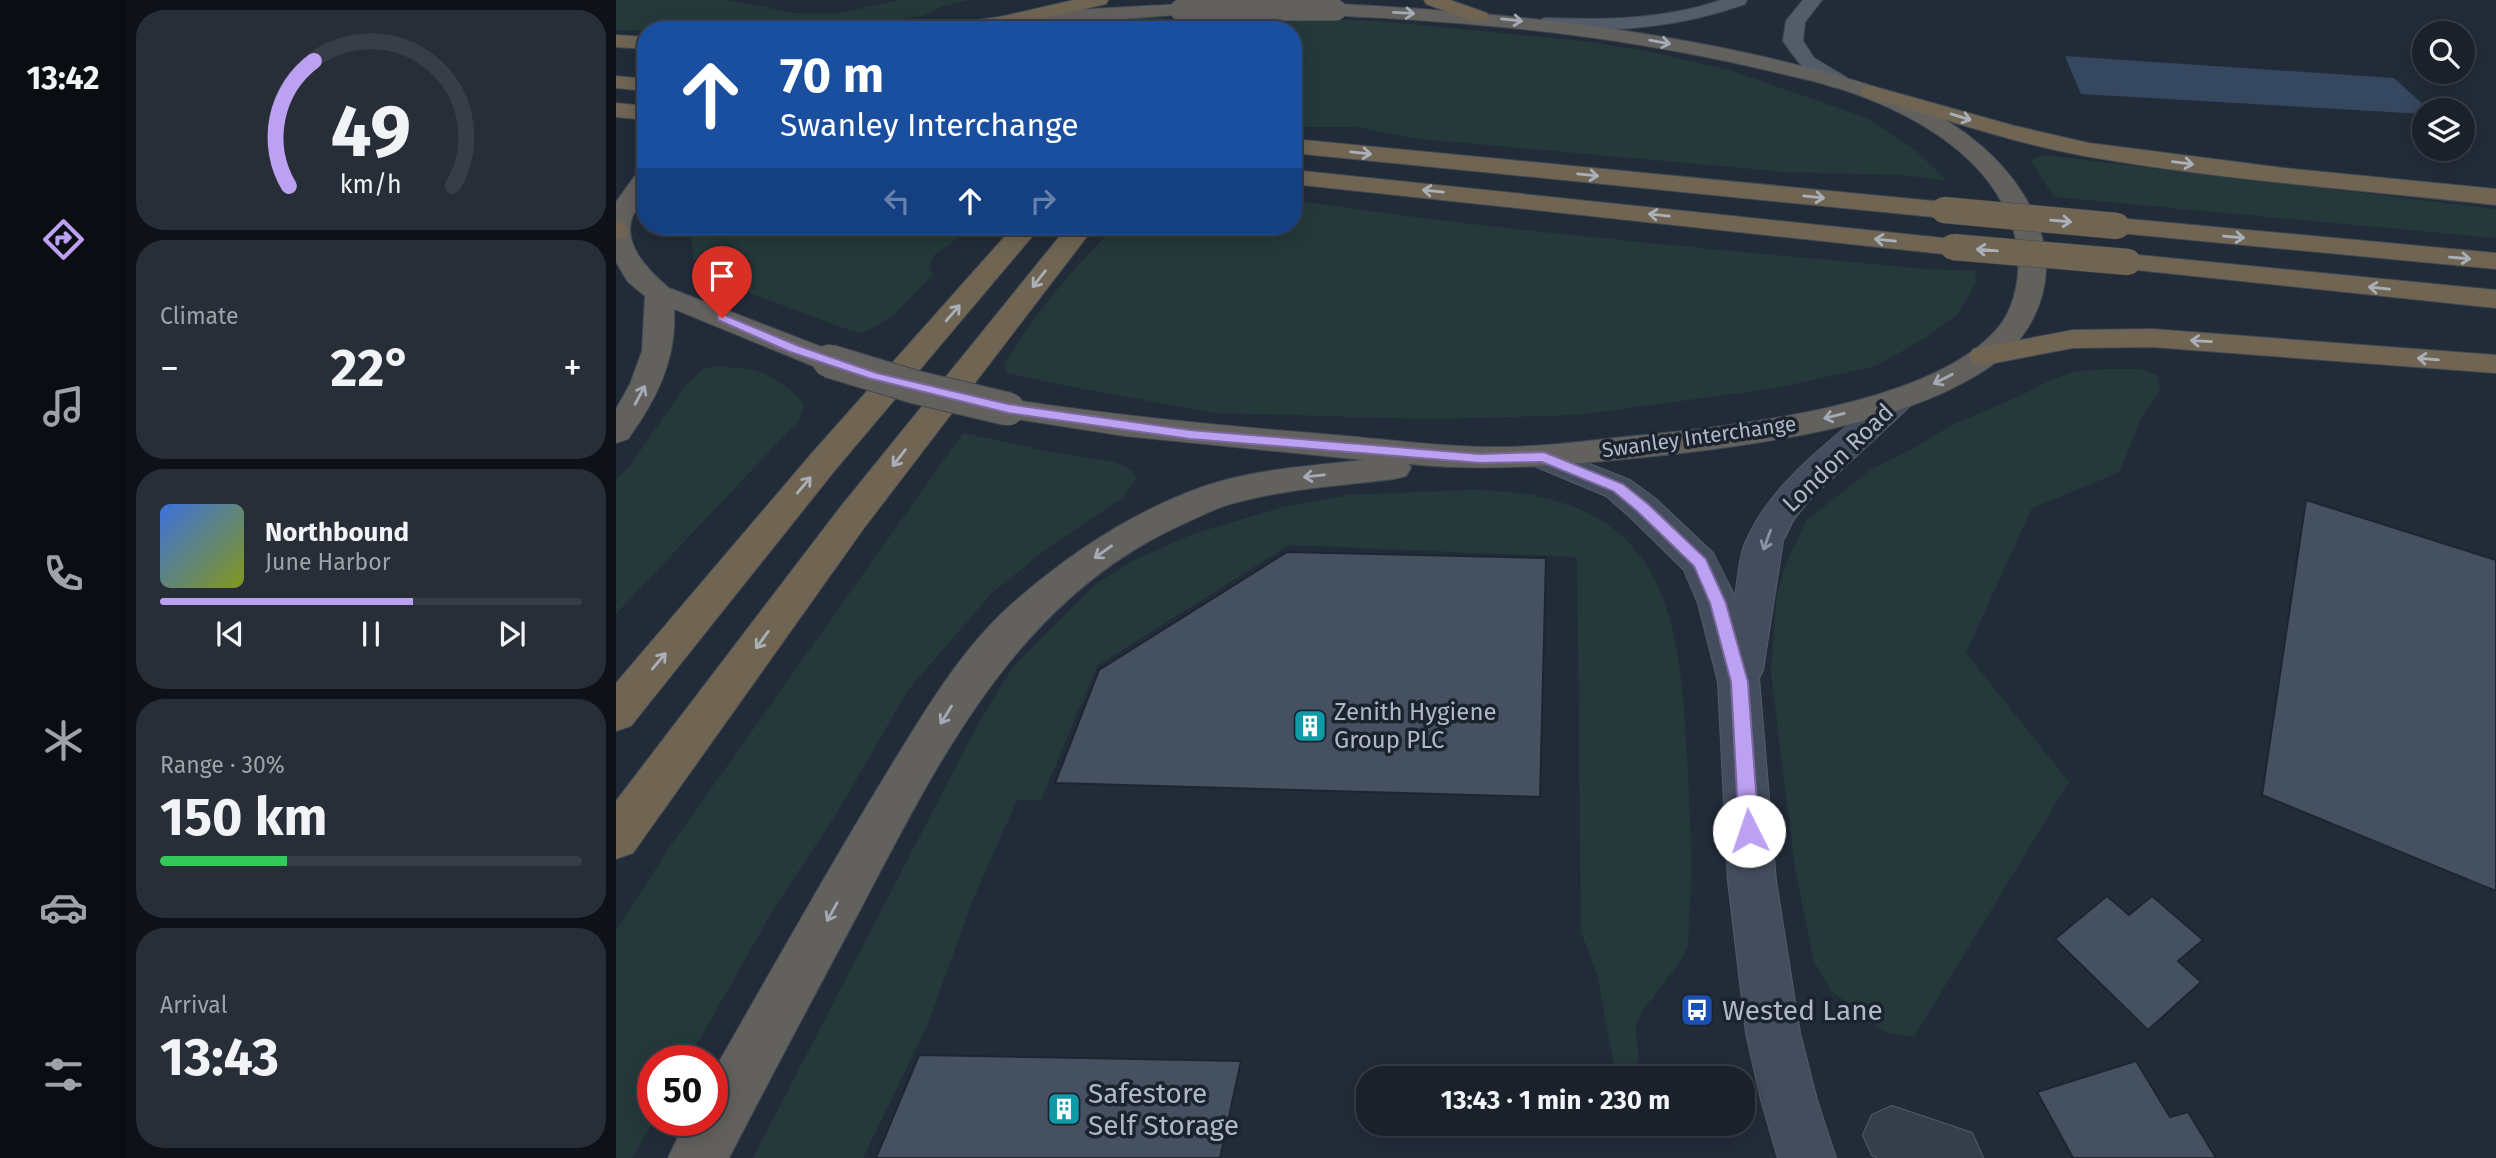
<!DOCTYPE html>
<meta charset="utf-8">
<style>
body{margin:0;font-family:"Fira Sans",sans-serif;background:#272e37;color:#f1f3f6;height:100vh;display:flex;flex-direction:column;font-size:26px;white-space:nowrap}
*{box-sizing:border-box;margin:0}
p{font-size:23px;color:#9fa3a9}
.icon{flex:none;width:38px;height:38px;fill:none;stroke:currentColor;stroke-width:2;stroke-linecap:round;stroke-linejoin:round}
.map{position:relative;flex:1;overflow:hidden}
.details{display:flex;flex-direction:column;gap:10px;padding:10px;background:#0e1218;width:490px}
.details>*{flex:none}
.hud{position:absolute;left:21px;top:21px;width:665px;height:214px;border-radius:28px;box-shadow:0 4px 18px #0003,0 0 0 2px #383e47;background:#1a4fa0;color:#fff;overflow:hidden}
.tools{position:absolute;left:1796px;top:21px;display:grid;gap:14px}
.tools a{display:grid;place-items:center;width:63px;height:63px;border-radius:50%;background:#1a212b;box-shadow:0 4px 18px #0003,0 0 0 2px #383e47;font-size:35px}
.speed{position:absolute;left:21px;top:1045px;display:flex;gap:14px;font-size:35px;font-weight:700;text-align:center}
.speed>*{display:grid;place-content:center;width:91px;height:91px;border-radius:50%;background:#1a212b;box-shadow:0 4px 18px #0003,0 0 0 2px #383e47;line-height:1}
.speed .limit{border:10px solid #d22;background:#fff;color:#111}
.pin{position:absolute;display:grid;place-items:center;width:60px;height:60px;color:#fff;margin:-72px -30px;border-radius:50% 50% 50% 0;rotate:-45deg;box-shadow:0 0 7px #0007}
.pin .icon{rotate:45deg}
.me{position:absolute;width:77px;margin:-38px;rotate:356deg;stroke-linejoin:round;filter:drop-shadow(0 0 5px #0008)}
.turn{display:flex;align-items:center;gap:24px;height:147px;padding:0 28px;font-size:32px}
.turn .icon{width:91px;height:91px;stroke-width:2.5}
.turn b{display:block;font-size:49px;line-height:60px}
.lanes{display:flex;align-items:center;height:66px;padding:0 28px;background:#0003;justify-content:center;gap:35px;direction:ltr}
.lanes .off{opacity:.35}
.big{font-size:52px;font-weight:700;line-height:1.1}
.details .widget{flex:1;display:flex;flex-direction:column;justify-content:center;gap:10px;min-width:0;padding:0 24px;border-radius:28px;background:#272e37}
.details .dial{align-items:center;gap:0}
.dial svg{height:182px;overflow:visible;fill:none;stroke:#383e47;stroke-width:7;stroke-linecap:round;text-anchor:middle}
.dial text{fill:#f1f3f6;stroke:none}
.song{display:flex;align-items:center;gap:21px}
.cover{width:84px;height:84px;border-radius:10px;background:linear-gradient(135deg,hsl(220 70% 55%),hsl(70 70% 35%))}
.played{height:7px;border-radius:4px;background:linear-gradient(90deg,#bca0f2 60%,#383e47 60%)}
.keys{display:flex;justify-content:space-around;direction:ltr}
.heat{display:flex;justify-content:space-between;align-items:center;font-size:38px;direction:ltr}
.charge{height:10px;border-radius:5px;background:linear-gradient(90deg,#34c759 30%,#383e47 0)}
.trip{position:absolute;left:740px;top:1066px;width:399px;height:70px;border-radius:28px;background:#1a212b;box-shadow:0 4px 18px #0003,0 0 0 2px #383e47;font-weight:700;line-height:70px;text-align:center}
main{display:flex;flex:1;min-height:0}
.tab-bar{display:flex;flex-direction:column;width:126px;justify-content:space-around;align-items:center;background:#0a0d11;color:#9fa3a9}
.tab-bar .icon{width:49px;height:49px}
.tab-bar .active{color:#bca0f2}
.tab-bar b{font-size:32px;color:#f1f3f6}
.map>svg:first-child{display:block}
.green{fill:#25393b}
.water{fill:#364760}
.building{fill:#455161;stroke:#1d2530;stroke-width:2}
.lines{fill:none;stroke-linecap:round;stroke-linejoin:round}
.minor-casing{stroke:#535b67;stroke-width:2}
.secondary-casing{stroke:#535b67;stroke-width:2}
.primary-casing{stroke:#3f4753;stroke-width:2}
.trunk-casing{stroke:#404854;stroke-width:2}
.motorway-casing{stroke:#404854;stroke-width:2}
.minor{fill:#363e4a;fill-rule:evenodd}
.secondary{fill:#444d5d;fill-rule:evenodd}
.primary{fill:#535d6a;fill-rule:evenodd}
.trunk{fill:#62615e;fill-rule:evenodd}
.motorway{fill:#706553;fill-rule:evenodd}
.trunk-bridge-far1-casing{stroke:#404854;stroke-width:22;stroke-linecap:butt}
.trunk-bridge-casing{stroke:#404854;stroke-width:35;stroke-linecap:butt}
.motorway-bridge-casing{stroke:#404854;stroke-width:27;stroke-linecap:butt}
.trunk-bridge-far1{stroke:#62615e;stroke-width:21}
.trunk-bridge{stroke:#62615e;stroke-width:33}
.motorway-bridge{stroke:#706553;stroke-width:26}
.oneway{stroke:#a4abb6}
.oneway2{stroke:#aab0ba}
.oneway3{stroke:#8a93a1}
.route{fill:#bca0f2;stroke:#7a689d;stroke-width:2}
.labels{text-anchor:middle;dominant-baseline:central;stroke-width:7;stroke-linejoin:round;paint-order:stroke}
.far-street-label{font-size:21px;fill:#b0b8c6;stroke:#1b232e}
.street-label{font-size:24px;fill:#b0b8c6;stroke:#1b232e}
.poi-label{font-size:24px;fill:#b0b8c6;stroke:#1b232e;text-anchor:start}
.near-poi-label{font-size:28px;fill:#b0b8c6;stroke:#1b232e;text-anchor:start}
</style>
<main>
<nav class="tab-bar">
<b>13:42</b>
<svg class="icon active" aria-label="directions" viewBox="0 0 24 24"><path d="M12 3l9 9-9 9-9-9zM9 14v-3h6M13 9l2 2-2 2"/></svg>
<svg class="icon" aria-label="music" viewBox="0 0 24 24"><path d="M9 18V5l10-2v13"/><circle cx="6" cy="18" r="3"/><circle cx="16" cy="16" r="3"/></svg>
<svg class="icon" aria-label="phone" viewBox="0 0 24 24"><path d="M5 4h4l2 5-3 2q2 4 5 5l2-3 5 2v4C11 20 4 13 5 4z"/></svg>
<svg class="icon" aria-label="climate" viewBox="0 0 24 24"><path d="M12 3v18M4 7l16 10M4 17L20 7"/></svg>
<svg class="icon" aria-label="car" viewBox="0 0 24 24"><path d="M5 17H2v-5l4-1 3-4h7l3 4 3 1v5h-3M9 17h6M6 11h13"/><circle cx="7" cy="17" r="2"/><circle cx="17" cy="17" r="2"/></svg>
<svg class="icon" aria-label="filters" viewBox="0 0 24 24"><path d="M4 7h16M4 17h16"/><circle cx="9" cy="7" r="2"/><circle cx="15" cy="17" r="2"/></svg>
</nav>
<section class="details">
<div class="widget dial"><svg viewBox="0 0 100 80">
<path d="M14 69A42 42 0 1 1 86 69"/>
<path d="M14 69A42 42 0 0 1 25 14" stroke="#bca0f2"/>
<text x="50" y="56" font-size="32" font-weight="700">49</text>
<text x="50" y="72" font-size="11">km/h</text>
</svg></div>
<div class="widget"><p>Climate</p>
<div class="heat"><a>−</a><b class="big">22°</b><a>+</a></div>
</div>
<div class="widget">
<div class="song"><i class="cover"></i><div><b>Northbound</b><p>June Harbor</p></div></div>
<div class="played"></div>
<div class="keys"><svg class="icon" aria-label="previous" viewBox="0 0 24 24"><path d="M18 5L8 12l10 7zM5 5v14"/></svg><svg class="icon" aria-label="pause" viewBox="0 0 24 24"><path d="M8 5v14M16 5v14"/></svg><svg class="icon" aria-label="next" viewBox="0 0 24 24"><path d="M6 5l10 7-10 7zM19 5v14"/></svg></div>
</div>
<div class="widget"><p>Range · 30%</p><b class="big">150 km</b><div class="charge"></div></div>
<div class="widget"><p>Arrival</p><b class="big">13:43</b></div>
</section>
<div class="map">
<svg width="1880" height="1158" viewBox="0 0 1880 1158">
<rect width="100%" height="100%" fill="#222c39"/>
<g class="green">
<path d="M0,0h111l67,13 42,1 64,-14h69l-28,7 -16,8 -65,15 -214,1 -30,-1z"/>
<path d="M547,18l25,3 -9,9h-159l86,-10z"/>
<path d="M677,18l84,3 207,20 62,10 83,19 138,48 48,32 31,30 -45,-5 -116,-3 -374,-34 -54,-11h-64v-97h-11z"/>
<path d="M1428,155l452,54v29l-442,-41 -24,-37z"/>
<path d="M677,200c210,32 422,49 633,69l49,2 1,12 -19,32 -32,23 -49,28 -100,22 -198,27 -149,4 -214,-6 -158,-29 -49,-11 -4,-8c30,-51 70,-98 112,-139h177z"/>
<path d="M75,226h284l-42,30 -4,13 4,5 -41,43 -29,16 -14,-3 -105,-39 -36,-19 -15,-13z"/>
<path d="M103,367c11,1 24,0 35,3 16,4 43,21 50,36l-5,14 -183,194v-134l16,-17 53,-77 19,-18z"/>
<path d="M1490,369h35l16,6 3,15 -21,32 -19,50 -88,36 -66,145 103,129 -155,255 -29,-5 -55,-42 -16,-29 -19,-93 -24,-196 6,-78 11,-35 19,-39 65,-51 42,-21 36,-22 72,-31 29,-15 22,-8z"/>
<path d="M347,433l93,20 60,9 17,9 3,8 -14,19 -77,52 -53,43 -84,97 -70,121 -65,99 -85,150h-35l1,60 -22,38h-16v-227l53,-83z"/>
<path d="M852,490c212,1 213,137 221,307 2,41 3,81 0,122 -1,9 1,23 -3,31 -8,20 -46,58 -50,75 -1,11 3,22 2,32 -1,7 -3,14 -5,21h-8l-11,-13 -17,-91 -16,-42 -4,-375 -288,-12 -192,121 -56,134h-24l-43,97 -47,129 -64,132h-110l223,-430 36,-60 82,-83 38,-24 61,-27 90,-27 66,-12z"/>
</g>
<path class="water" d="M1449,56l329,22 35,32h-5v4l-343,-20z"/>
<g class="building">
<path d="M1690,500l190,60v331l-234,-96z"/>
<path d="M671,552l259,6 -6,239 -485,-14 44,-113z"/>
<path d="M1491,896l22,19 23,-19 51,44 -25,21 23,21 -53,48 -93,-91z"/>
<path d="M303,1055l322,6 -21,97h-344z"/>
<path d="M1520,1061l34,56 18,-5 28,46h-143l-36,-66z"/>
</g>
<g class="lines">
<defs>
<path id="minor" d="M1276,1106l80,27 11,25h-105l-6,-3 -9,-20 9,-20z"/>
<path id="secondary" d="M1284,388l11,3 5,7 -5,7 -100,93 -17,21 -11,22 -20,129 -4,8 17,203 24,152 17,67 19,58h-58l-17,-58 -15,-67 -18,-152 -10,-199 -20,-79 -14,-33 -54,-53 -24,-21 -74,-31 -5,-8 5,-8 12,-3 86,34 26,19 57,54 22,44c3,-18 4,-42 12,-58 28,-62 92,-104 142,-148z"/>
<g id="primary">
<path d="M1105,0h26l-2,4c-66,24 -132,28 -201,26l-10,-6 10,-6c59,2 120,2 177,-18z"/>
<path d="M1187,0h19l-17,22 -2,19 11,17 32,19 3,5 -3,5c-27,6 -50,-27 -63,-46l3,-20z"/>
</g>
<g id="trunk">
<path d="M564,4l7,2 2,4 -2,4 -196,16h-44c15,-18 199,-23 233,-26z"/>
<path d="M720,4c146,7 290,21 433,54 65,16 130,30 186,68 48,32 91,83 91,143 -1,33 -17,65 -42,87 -84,69 -252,90 -358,101 -80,8 -157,15 -237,7l2,4 -5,8 -12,3c-56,7 -113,10 -167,26 -15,5 -30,13 -44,19 -165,74 -243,234 -323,386 -44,82 -88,165 -131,248h-61l18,-38h26v-46c57,-99 113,-200 173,-298 37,-60 75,-127 129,-174 56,-49 118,-90 188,-115 52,-18 108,-21 162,-27l-239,-24 -129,-20 -4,-7 4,-7 12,-3c108,17 217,27 326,36 50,4 100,11 150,12 47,1 94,-5 140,-10 101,-10 304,-29 373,-108 20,-23 25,-60 19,-89 -16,-73 -86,-117 -150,-142 -32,-13 -66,-20 -100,-28 -94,-22 -190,-37 -287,-45 -31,-3 -62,-5 -94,-7 -18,-1 -37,-1 -56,-4l-2,-4 2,-4z"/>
<path d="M30,171c0,8 2,20 -2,28 -3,6 -9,11 -12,19 -9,28 17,53 37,70l171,66 4,7 -4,7 -11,2 -11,-2 -144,-59c3,51 -18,91 -46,130l-12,4v-34l14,-25 12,-33 3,-55 -17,-14 -12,-20v-60l21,-29z"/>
</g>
<g id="motorway">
<path d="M458,0h34l-2,4 -104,24 -10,-6 3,-4z"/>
<path d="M617,0h20l-30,30h-21z"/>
<path d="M656,0h19l-28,30h-21z"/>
<path d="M808,0h26l37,13 2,4 -2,4h-14l-47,-17z"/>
<path d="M0,35l30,2v12l-30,-2z"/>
<path d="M0,76l30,3v12l-30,-3z"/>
<path d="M1256,86l143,40 74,17 195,25 212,21v16c-135,-15 -272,-25 -406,-48 -77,-13 -150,-41 -226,-60l-3,-5 3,-5z"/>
<path d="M0,103l30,3v14l-30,-3z"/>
<path d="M677,139l651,63 9,3 4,5 -4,5 -9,3 -651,-65z"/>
<path d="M677,170l660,69 10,2 3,6 -3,6 -10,2 -660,-71z"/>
<path d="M1501,218l379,35v16l-388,-37 -4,-6 4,-6z"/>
<path d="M0,222l9,2 4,6 -4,7 -9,2z"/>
<path d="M398,226h27l-205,243 -205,257 -15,5v-48l196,-230z"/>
<path d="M452,226h27l-231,302 -231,325 -17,6v-58l222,-291z"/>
<path d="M1512,254l368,36v18l-378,-40 -4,-6 4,-6z"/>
<path d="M1536,329l344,26v18l-344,-26 -79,1 -89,17 -11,-2 -4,-7 4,-7 100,-19z"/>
</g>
</defs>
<use href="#minor" class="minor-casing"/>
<use href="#secondary" class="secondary-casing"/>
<use href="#primary" class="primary-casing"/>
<use href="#trunk" class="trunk-casing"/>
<use href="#motorway" class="motorway-casing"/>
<use href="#minor" class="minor"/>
<use href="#secondary" class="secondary"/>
<use href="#primary" class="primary"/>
<use href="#trunk" class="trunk"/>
<use href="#motorway" class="motorway"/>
<defs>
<path id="trunk-bridge-far1" d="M564,10h156"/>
<path id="trunk-bridge" d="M213,361l86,26 93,22"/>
<g id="motorway-bridge">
<path d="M1328,210l173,16"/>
<path d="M1337,247l175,15"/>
</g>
</defs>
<use href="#trunk-bridge-far1" class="trunk-bridge-far1-casing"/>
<use href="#trunk-bridge" class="trunk-bridge-casing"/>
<use href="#motorway-bridge" class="motorway-bridge-casing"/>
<use href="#trunk-bridge-far1" class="trunk-bridge-far1"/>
<use href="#trunk-bridge" class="trunk-bridge"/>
<use href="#motorway-bridge" class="motorway-bridge"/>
</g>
<defs><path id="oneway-shaft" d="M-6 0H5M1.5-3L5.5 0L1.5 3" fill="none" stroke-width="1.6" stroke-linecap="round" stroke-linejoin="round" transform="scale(1.75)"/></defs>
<g class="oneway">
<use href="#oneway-shaft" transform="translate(788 13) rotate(3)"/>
<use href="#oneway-shaft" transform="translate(896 20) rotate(6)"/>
<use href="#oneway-shaft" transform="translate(1044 42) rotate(10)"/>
<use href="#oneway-shaft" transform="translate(1327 379) rotate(153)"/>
<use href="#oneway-shaft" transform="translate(24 395) rotate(-62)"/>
<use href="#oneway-shaft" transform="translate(1218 416) rotate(166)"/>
<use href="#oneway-shaft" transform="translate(698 476) rotate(174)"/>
<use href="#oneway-shaft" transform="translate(487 552) rotate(145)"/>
<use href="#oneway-shaft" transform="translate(330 715) rotate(122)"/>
<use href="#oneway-shaft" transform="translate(216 912) rotate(119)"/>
</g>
<g class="oneway2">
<use href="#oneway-shaft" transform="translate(1345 117) rotate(17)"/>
<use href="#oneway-shaft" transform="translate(745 153) rotate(6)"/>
<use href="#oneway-shaft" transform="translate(1567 163) rotate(7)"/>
<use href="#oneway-shaft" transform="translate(972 175) rotate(6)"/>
<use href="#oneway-shaft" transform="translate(817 191) rotate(-174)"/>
<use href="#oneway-shaft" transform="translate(1198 197) rotate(6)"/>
<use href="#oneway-shaft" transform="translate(1043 215) rotate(-174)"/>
<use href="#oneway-shaft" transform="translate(1445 221) rotate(5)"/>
<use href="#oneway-shaft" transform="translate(1618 237) rotate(5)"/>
<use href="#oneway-shaft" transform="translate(1269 240) rotate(-174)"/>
<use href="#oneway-shaft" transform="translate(1371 250) rotate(-175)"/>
<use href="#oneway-shaft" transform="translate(1844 258) rotate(5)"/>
<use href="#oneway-shaft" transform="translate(423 279) rotate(128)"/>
<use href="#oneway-shaft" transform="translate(1763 288) rotate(-174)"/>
<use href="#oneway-shaft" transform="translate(337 313) rotate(-49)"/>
<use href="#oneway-shaft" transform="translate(1585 341) rotate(-177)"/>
<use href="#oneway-shaft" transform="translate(1812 359) rotate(-175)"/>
<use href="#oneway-shaft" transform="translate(283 458) rotate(128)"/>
<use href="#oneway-shaft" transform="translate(188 485) rotate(-50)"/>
<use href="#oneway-shaft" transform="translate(146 640) rotate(126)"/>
<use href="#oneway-shaft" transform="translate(43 661) rotate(-50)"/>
</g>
<use class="oneway3" href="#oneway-shaft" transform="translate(1151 540) rotate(110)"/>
<path class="route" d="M106,314l77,32 78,27 131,31 182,26 290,24 64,-2 79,32 25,20 58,55 20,44 22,79 11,149 -3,6 -7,3 -7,-3 -3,-6 -8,-149 -21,-79 -16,-37 -57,-55 -24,-20 -71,-29 -62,1 -290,-24 -182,-26 -140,-35 -78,-26 -72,-32v-5z"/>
<defs>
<symbol id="building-square" viewBox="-11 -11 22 22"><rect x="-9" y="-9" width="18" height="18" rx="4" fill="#0f9aa8" stroke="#1b232e"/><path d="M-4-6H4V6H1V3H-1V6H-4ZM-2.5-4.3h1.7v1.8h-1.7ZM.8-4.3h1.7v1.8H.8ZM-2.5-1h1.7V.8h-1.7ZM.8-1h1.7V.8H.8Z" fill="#fff"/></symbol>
<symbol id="bus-square" viewBox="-11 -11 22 22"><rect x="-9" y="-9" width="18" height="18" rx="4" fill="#1a4fb4" stroke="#1b232e"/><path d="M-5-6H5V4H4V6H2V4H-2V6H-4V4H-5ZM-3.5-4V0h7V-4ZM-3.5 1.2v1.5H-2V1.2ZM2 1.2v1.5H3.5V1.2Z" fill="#fff"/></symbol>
</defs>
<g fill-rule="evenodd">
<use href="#building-square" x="675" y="707" width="38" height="38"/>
<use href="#bus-square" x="1062" y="991" width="38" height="38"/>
<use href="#building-square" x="429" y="1090" width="38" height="38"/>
</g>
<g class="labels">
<g class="far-street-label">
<text transform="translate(1083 437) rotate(-8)">Swanley Interchange</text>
</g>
<g class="street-label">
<text transform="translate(1222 458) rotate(-44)">London Road</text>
</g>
<g class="poi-label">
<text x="718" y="712">Zenith Hygiene<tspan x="718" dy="28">Group PLC</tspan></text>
</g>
<g class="near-poi-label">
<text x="1106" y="1010">Wested Lane</text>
<text x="472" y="1093">Safestore<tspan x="472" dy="32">Self Storage</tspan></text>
</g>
</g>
</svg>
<div class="tools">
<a><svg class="icon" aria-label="search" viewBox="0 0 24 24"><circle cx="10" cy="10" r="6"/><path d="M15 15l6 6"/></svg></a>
<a><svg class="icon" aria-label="layers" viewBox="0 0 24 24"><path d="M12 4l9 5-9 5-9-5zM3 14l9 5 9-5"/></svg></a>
</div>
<div class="speed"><div class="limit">50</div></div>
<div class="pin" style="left:106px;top:318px;background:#d93025"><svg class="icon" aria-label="arrive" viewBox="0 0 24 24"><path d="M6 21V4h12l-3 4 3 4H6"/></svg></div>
<svg class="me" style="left:1133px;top:831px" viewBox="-20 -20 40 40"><circle r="19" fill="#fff"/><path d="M0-13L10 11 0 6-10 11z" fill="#bca0f2"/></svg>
<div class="trip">13:43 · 1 min · 230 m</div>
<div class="hud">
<div class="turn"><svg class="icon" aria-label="ahead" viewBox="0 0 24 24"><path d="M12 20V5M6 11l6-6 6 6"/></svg><div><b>70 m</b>Swanley Interchange</div></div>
<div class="lanes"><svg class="icon off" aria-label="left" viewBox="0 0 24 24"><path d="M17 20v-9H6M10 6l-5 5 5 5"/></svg><svg class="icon" aria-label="ahead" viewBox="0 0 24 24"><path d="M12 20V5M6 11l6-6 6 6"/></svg><svg class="icon off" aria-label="right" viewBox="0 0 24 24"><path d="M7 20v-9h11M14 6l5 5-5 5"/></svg></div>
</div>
</div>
</main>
